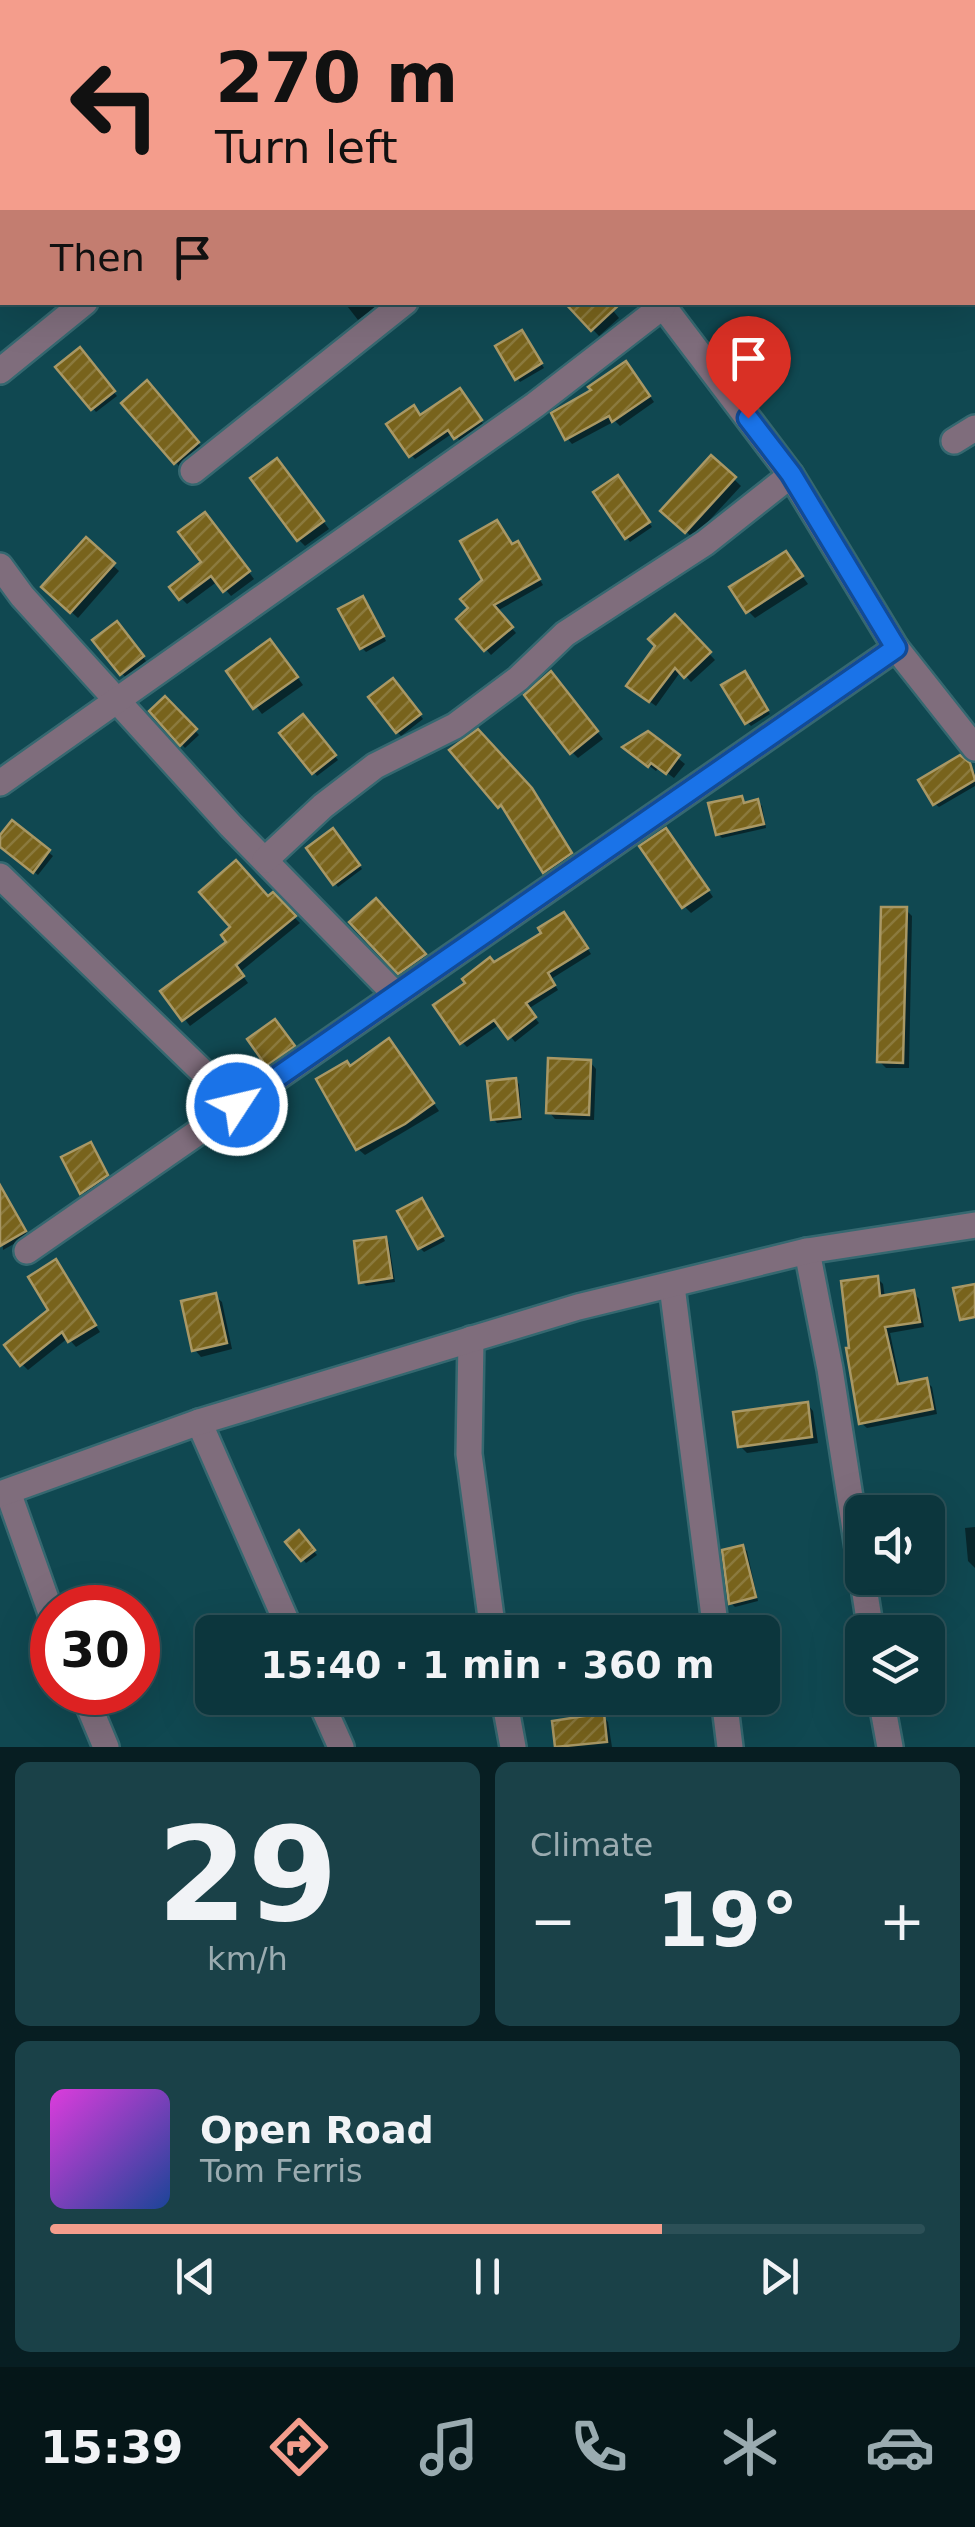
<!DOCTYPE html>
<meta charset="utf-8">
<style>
body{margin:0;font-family:"DejaVu Sans",sans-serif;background:#1a4148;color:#f1f3f6;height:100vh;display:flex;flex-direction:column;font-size:38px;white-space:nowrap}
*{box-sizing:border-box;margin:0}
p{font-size:32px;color:#9aabb0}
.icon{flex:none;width:55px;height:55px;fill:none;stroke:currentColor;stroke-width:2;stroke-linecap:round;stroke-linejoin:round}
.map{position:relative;height:1747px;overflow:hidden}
.details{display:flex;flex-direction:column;gap:15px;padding:15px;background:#071e22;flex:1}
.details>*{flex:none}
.hud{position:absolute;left:0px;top:0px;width:975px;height:305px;box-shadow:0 10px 40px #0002,0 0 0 2px #2c5057;background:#f49d8c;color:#111;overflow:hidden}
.fabs{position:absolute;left:845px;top:1495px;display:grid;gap:20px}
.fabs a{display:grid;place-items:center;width:100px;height:100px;border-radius:15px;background:#0c363d;box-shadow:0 10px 40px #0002,0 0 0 2px #2c5057;font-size:50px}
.speed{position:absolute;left:30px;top:1585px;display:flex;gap:20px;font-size:50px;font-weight:700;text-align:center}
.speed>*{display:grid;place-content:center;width:130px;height:130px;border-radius:50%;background:#0c363d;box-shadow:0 10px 40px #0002,0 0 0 2px #2c5057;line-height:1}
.speed .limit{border:15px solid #d22;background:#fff;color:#111}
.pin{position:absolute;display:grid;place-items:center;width:85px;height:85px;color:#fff;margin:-102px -42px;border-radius:50% 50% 50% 0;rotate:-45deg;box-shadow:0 0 10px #0007}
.pin .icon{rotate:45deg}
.me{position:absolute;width:110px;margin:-55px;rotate:55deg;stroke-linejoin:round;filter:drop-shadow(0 0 8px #0008)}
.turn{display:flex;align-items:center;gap:35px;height:210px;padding:0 50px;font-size:45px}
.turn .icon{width:130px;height:130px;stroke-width:2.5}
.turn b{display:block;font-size:70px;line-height:85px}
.then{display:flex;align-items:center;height:95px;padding:0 50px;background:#0003;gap:20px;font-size:38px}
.big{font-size:75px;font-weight:700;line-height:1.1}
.details .widget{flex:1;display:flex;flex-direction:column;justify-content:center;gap:15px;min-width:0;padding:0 35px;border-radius:15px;background:#1a4148}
.details .dial{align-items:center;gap:0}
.dial b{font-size:130px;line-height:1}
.song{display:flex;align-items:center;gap:30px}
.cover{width:120px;height:120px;border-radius:15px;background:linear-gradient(135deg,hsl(300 70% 55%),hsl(220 70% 35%))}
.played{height:10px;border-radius:5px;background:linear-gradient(90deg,#f49d8c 70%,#2c5057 70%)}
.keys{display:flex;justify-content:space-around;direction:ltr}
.heat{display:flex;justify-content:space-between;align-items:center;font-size:55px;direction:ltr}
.details .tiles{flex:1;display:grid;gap:15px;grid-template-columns:1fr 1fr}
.widget:last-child{grid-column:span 2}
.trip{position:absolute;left:195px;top:1615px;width:585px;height:100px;border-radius:15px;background:#0c363d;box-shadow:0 10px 40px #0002,0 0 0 2px #2c5057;font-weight:700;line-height:100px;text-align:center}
.menu{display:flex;height:160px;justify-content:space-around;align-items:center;background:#051618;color:#9aabb0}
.menu .icon{width:70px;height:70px}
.menu .current{color:#f49d8c}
.menu b{font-size:45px;color:#f1f3f6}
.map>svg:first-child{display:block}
.shadow{fill:#0007}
.building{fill:url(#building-hatch);stroke:#a99865;stroke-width:2.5}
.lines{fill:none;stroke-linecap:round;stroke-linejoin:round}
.minor-casing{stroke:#356870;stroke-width:30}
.minor{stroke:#7f6d7c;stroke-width:25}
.route-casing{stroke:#114b97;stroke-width:25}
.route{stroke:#1a73e8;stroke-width:18}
</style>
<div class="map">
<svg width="975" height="1747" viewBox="0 0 975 1747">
<defs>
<pattern id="building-hatch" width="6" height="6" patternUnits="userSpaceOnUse" patternTransform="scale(2.5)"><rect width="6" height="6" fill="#78631c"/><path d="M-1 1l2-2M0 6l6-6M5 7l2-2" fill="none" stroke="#8b7a3e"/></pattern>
</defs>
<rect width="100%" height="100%" fill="#104851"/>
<g class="shadow">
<path d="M310,0h43l2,2h-48z"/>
<path d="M458,0h21l3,2h-26z"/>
<path d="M505,0h69l-73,2z"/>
<path d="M623,0h31l2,2h-31z"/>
<path d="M344,302h36l1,2 -23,16z"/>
<path d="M567,302h39l13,16 -20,18z"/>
<path d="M526,337l18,31 -24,14 -3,-4z"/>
<path d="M79,351l38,45 -21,16 -37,-45z"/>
<path d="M631,369l23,33 -34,24 -5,-5 -43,23 -5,-6z"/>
<path d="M153,390l51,60 -22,19 -7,-7z"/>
<path d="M463,395l21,30 -24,16 -7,-8 -38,26 -4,-4 10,-38z"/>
<path d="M712,458l29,28 -48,52 -29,-27z"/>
<path d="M283,467l46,62 -24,17 -6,-6z"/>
<path d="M621,482l31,45 -22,15 -3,-4z"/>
<path d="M211,521l43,58 -23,17 -13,-15 -31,23 -6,-6 23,-35z"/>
<path d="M86,541l33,30 -41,47 -34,-31z"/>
<path d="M513,546l9,3 21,36 -46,26 19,22 -25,22 -32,-36 13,-11 14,-27z"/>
<path d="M786,554l22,30 -53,34 -7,-7z"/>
<path d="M366,603l20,38 -20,11 -4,-4z"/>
<path d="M675,617l40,43 -24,22 -10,-11 -25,35 -21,-15z"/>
<path d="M121,628l25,33 -20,17 -30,-37z"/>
<path d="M276,648l27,37 -41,29 -33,-42z"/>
<path d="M748,678l22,36 -19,12 -4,-4z"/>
<path d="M557,681l46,58 -25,19 -6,-6z"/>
<path d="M397,685l26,34 -22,17 -4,-4z"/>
<path d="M165,699l34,36 -14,13 -33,-37z"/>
<path d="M306,721l32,39 -21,16 -3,-4z"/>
<path d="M648,734l37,30 -11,14 -15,-11 -3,4 -24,-18z"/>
<path d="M452,750l86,48 39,62 -25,18 -45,-65z"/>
<path d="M968,765l7,8v13l-36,21 -4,-3z"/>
<path d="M741,798l5,7 12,-3 4,4 4,22 -44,10 -4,-4z"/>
<path d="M12,824l41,32 -15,19 -38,-30v-6z"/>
<path d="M337,835l25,34 -24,18 -3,-4z"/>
<path d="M672,838l41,59 -22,16 -7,-7z"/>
<path d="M273,896l27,27 -60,49 8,11 -58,43 -26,-34 66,-50z"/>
<path d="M376,901l55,61 -25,17 -54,-57z"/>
<path d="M906,910l6,6 -3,152h-23l-7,-7z"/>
<path d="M569,920l22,34 -40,25 7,11 -30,19 11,14 -24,19 -15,-18 -33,23 -5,-5 32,-77z"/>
<path d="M279,1026l18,24 -26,18 -3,-4z"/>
<path d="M395,1048l44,63 -74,44 -7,-6 -8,-81z"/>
<path d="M590,1062l6,7 -2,51 -39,-1 -6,-7z"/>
<path d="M515,1080l4,4 3,36 -25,3 -4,-4z"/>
<path d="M90,1145l21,34 -25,17 -21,-38z"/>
<path d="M0,1196l7,2 21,38 -25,14z"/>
<path d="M426,1205l19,36 -21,11 -4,-4z"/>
<path d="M386,1239l3,4 6,39 -29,4 -4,-4z"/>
<path d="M56,1262l44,70 -24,15 -8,-9 -40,32 -6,-6 29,-53z"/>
<path d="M877,1278l6,6 2,14 29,-5 5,6 5,28 -34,6 11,53 25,-5 6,6 5,27 -70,14 -6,-5z"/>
<path d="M215,1296l7,6 10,47 -31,8 -6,-7z"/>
<path d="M807,1404l6,7 5,32 -71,10 -7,-7z"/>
<path d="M975,1527v41l-7,-7 -3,-33z"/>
<path d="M299,1534l18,21 -11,8 -17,-21z"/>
<path d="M743,1547l4,4 11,50 -23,6 -4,-4z"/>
<path d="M883,1578h35l-1,7z"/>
<path d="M447,1624l7,8h-32z"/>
<path d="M436,1698h42l1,5 -36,8z"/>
<path d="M610,1698h46l-39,7z"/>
<path d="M603,1716l5,6 4,25h-55l-3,-24z"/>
</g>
<g class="building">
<path d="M564,302h58l-31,29z"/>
<path d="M522,330l20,33 -27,17 -20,-34z"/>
<path d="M80,347l35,44 -24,19 -36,-43z"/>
<path d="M626,361l24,35 -38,26 -3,-6 -44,24 -14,-27 40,-23 -3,-3z"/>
<path d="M147,380l52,62 -25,22 -53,-61z"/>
<path d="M460,388l22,32 -28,19 -6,-9 -39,27 -23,-33 28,-19 6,10z"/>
<path d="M711,455l25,22 -51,56 -25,-22z"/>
<path d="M277,458l47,63 -27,20 -47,-63z"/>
<path d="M618,475l32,47 -25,17 -32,-47z"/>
<path d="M205,512l45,59 -27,21 -12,-16 -32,24 -10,-13 32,-25 -23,-30z"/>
<path d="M497,520l15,24 6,-3 22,38 -46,26 19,22 -29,24 -28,-32 12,-11 -8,-9 22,-19 -22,-39z"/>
<path d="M86,537l29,26 -45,50 -29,-26z"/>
<path d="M786,551l17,25 -57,37 -17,-26z"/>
<path d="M363,596l21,40 -24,13 -22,-40z"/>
<path d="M675,614l36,38 -27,26 -9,-10 -26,34 -23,-16 29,-40 -7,-7z"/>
<path d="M117,621l27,35 -24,19 -28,-35z"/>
<path d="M270,639l28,38 -45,32 -27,-38z"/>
<path d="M551,671l47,60 -28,23 -46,-59z"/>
<path d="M745,671l23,39 -23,14 -24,-39z"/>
<path d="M393,678l28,36 -25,19 -28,-36z"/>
<path d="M165,696l32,33 -17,17 -31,-35z"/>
<path d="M303,714l33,41 -24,19 -33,-41z"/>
<path d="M478,729l54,59 40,65 -29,20 -42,-68 -3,3 -49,-58z"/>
<path d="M648,731l32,24 -14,19 -15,-11 -3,4 -26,-20z"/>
<path d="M960,755l10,8 5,17 -42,25 -15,-25z"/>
<path d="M742,796l2,7 14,-4 6,25 -48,11 -8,-32z"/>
<path d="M12,820l38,30 -17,23 -33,-26v-12z"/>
<path d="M333,828l27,37 -27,20 -27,-37z"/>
<path d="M666,828l43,62 -27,18 -43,-62z"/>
<path d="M236,860l32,36 5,-4 23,24 -60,49 8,11 -62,45 -22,-30 66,-49 -5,-7 9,-8 -31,-35z"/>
<path d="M376,898l50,56 -28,20 -49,-52z"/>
<path d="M881,907h26l-4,156 -26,-1z"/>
<path d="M564,912l24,36 -40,25 7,12 -29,18 10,14 -28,22 -14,-19 -34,24 -27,-39 32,-22 -3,-4 28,-22 4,5 47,-29 -3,-5z"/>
<path d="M275,1019l20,27 -29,20 -19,-27z"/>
<path d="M389,1038l45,65 -29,21 -49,26 -40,-71 31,-18 3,5z"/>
<path d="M548,1058l43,2 -2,55 -43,-2z"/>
<path d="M516,1078l4,39 -29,3 -4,-39z"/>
<path d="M91,1142l17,33 -28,19 -19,-37z"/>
<path d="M0,1185l26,46 -26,15z"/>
<path d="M422,1198l21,38 -25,13 -21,-38z"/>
<path d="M386,1237l6,41 -33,5 -5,-42z"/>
<path d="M56,1259l40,66 -28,17 -6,-10 -42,34 -16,-21 44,-35 -20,-33z"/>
<path d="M878,1276l2,20 34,-6 6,32 -35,5 13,57 29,-6 6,31 -74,15 -13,-76h3l-8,-67z"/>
<path d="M975,1284v33l-15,3 -7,-32z"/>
<path d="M216,1293l11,50 -35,8 -11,-50z"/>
<path d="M808,1402l4,35 -74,10 -5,-35z"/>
<path d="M299,1530l16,20 -14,11 -16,-19z"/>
<path d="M743,1545l13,52 -27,7 -7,-54z"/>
<path d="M604,1713l3,29 -52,5 -3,-26z"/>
</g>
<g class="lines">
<defs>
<g id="minor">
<path d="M425,0l2,2"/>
<path d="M660,302l131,173 105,173 79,100"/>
<path d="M0,371l85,-69"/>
<path d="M954,441l21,-13"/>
<path d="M193,471l212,-169"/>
<path d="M0,566l22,30 209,230 164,168"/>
<path d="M0,783l535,-378 128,-99"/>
<path d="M265,860l58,-54 52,-40 80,-40 63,-47 47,-45 140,-91 86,-68"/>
<path d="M0,876l237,229"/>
<path d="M27,1251l869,-603"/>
<path d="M807,1251l23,118 41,263"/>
<path d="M672,1286l44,346"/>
<path d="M471,1339l-2,115 24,178"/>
<path d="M199,1422l92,210"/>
<path d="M8,1492l44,124"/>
<path d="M0,1494l199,-72 379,-115 229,-56 168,-26"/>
<path d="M83,1692l23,55"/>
<path d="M319,1698l22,49"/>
<path d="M504,1698l9,49"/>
<path d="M724,1698l6,49"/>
<path d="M881,1698l9,49"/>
</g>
</defs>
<use href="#minor" class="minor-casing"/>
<use href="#minor" class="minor"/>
</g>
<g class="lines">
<defs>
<path id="route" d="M237,1105l659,-457 -105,-174 -43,-56"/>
</defs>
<use href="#route" class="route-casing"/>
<use href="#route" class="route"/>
</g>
</svg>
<div class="fabs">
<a><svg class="icon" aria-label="sound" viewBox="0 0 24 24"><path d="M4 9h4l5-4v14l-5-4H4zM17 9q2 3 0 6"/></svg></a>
<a><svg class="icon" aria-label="layers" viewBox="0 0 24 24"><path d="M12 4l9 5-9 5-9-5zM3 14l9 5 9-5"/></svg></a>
</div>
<div class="speed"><div class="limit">30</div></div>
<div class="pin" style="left:748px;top:418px;background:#d93025"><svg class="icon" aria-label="arrive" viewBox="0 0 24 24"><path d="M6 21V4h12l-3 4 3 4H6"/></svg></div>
<svg class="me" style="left:237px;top:1105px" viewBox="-20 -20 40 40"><circle r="17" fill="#1a73e8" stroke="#fff" stroke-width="3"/><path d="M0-11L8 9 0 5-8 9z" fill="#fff"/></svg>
<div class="trip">15:40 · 1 min · 360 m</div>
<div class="hud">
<div class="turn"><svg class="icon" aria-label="left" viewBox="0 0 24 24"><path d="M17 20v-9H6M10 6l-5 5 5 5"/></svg><div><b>270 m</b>Turn left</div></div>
<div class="then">Then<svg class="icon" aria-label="arrive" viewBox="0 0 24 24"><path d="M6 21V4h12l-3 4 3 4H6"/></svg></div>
</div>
</div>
<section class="details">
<div class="tiles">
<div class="widget dial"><b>29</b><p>km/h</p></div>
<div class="widget"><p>Climate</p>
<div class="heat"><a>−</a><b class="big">19°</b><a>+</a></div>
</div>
<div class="widget">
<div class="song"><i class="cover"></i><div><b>Open Road</b><p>Tom Ferris</p></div></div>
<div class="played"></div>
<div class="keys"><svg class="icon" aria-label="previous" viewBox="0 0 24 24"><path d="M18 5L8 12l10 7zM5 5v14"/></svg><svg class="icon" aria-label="pause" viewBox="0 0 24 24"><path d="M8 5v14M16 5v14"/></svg><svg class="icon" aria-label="next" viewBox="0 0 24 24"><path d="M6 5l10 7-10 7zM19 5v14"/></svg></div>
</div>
</div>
</section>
<nav class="menu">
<b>15:39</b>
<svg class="icon current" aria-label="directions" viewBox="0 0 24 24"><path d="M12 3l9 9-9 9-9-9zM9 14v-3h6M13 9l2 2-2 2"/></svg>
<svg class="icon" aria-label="music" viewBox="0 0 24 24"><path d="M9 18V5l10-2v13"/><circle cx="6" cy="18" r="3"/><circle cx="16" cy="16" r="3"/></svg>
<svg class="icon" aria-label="phone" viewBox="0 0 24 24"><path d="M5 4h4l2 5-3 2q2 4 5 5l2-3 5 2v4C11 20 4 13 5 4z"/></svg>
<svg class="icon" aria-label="climate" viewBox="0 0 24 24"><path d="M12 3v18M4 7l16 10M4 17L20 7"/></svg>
<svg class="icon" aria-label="car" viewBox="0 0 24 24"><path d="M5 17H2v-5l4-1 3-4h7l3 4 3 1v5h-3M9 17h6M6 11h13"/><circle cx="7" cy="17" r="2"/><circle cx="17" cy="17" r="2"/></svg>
</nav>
